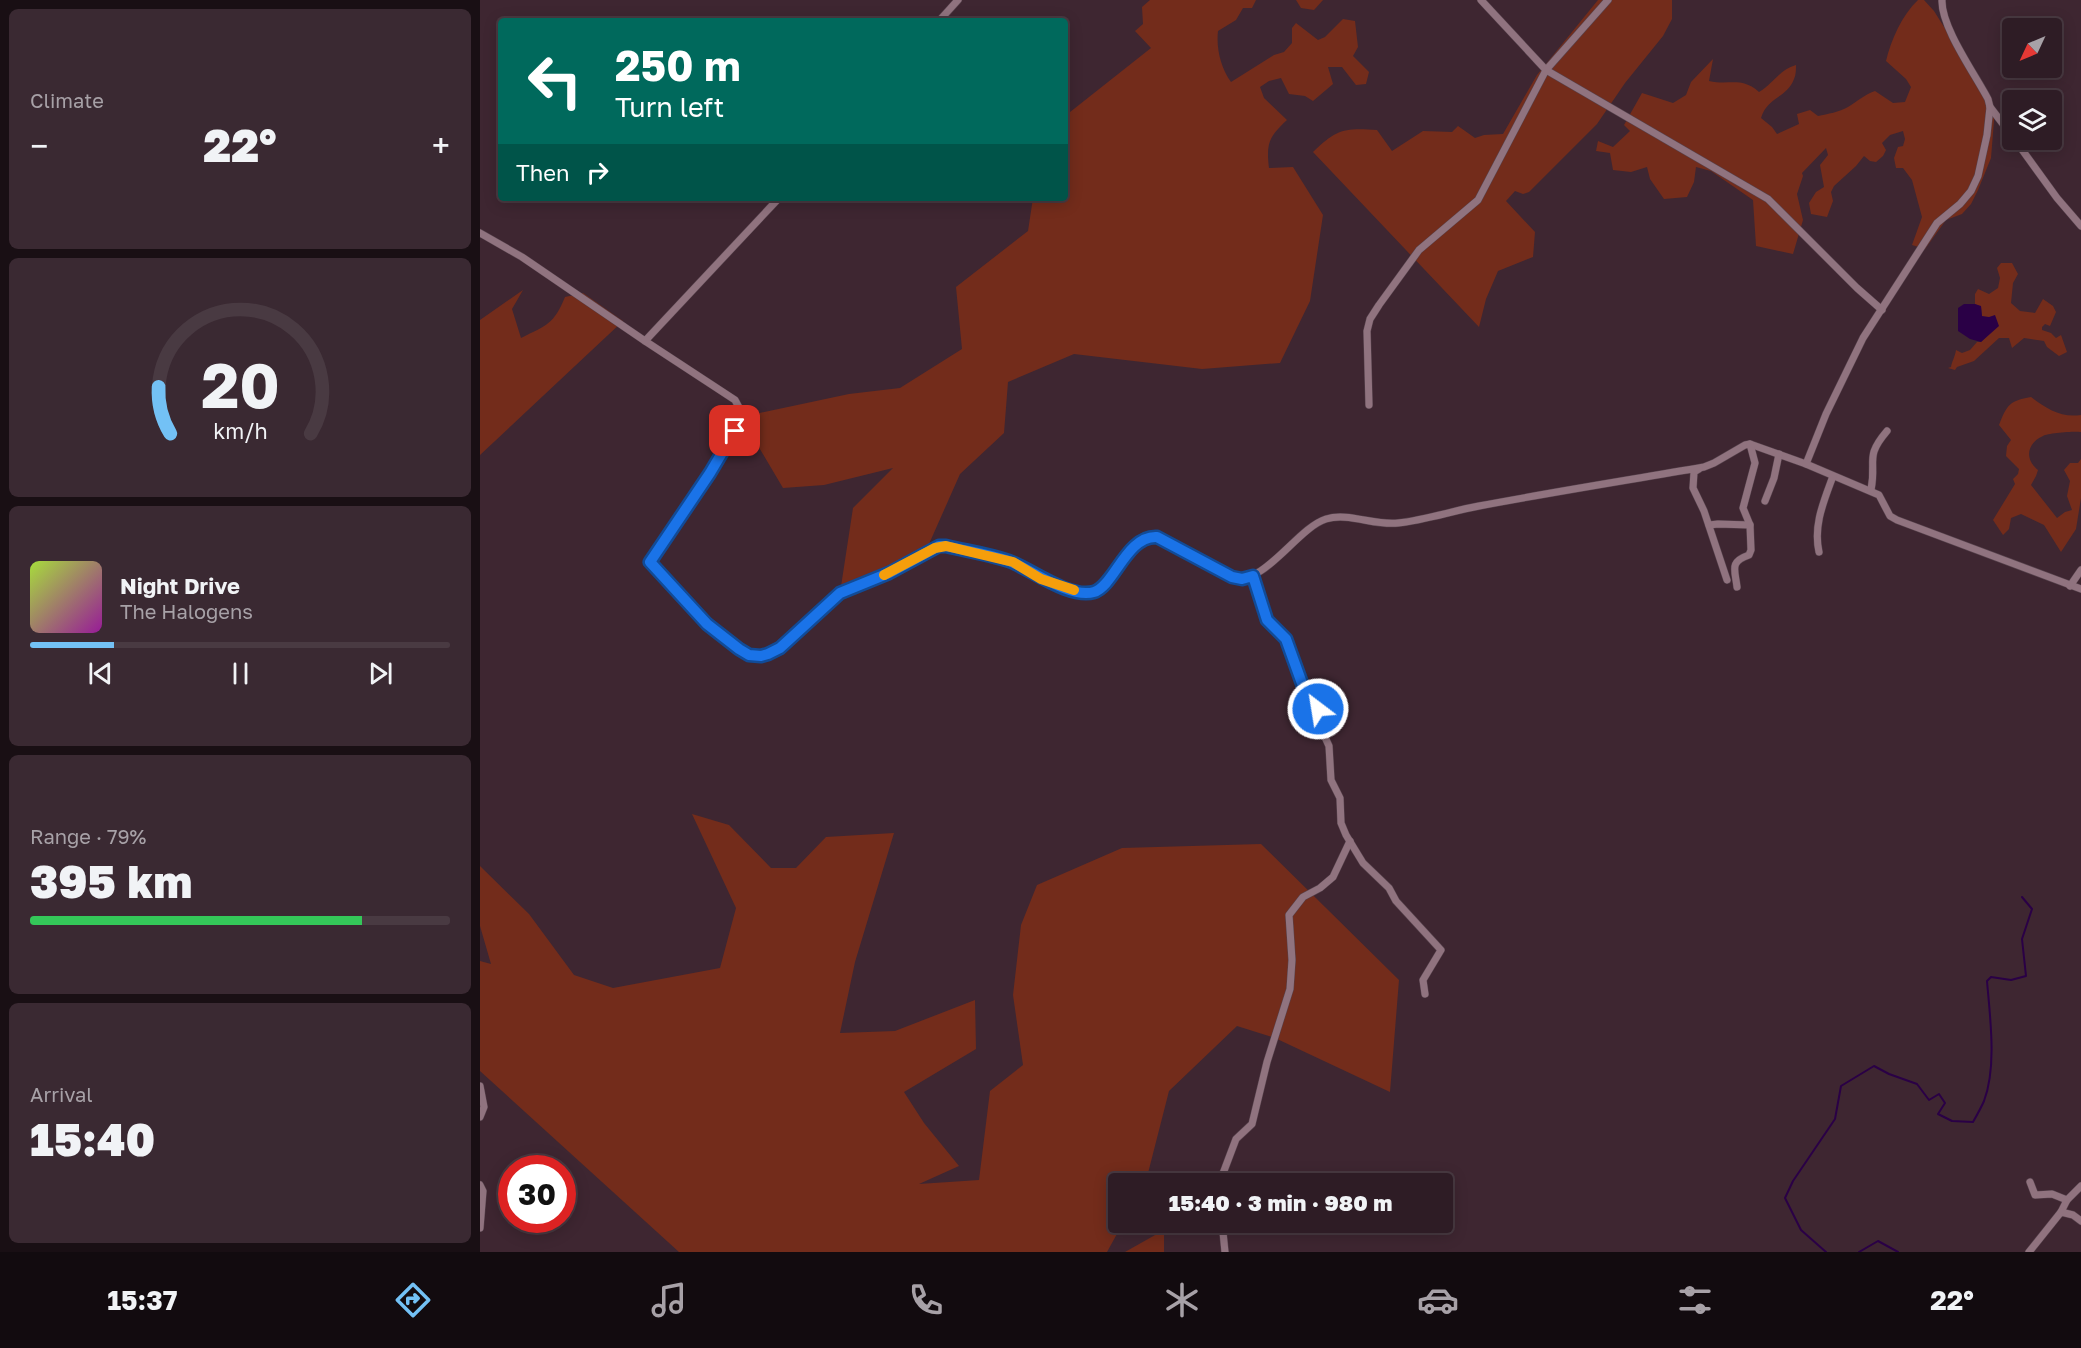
<!DOCTYPE html>
<meta charset="utf-8">
<style>
body{margin:0;font-family:"Golos Text",sans-serif;background:#3a2932;color:#f1f3f6;height:100vh;display:flex;flex-direction:column;font-size:22px;white-space:nowrap}
*{box-sizing:border-box;margin:0}
p{font-size:20px;color:#a7a1a7}
.icon{flex:none;width:33px;height:33px;fill:none;stroke:currentColor;stroke-width:2;stroke-linecap:round;stroke-linejoin:round}
.map{position:relative;flex:1;overflow:hidden}
.sheet{display:flex;flex-direction:column;gap:9px;padding:9px;background:#190f14;width:480px}
.sheet>*{flex:none}
.top-card{position:absolute;left:18px;top:18px;width:570px;height:183px;border-radius:6px;box-shadow:0 3px 15px #0003,0 0 0 2px #493a42;background:#00695c;color:#fff;overflow:hidden}
.needle{width:39px;rotate:226deg}
.tools{position:absolute;left:1522px;top:18px;display:grid;gap:12px}
.tools a{display:grid;place-items:center;width:60px;height:60px;border-radius:6px;background:#2e1c25;box-shadow:0 3px 15px #0003,0 0 0 2px #493a42;font-size:30px}
.speed{position:absolute;left:18px;top:1155px;display:flex;gap:12px;font-size:30px;font-weight:700;text-align:center}
.speed>*{display:grid;place-content:center;width:78px;height:78px;border-radius:50%;background:#2e1c25;box-shadow:0 3px 15px #0003,0 0 0 2px #493a42;line-height:1}
.speed .limit{border:9px solid #d22;background:#fff;color:#111}
.pin{position:absolute;display:grid;place-items:center;width:51px;height:51px;color:#fff;margin:-26px;border-radius:12px;box-shadow:0 3px 9px #0006}
.me{position:absolute;width:66px;margin:-33px;rotate:329deg;stroke-linejoin:round;filter:drop-shadow(0 0 4px #0008)}
.turn{display:flex;align-items:center;gap:21px;height:126px;padding:0 18px;font-size:27px}
.turn .icon{width:78px;height:78px;stroke-width:2.5}
.turn b{display:block;font-size:42px;line-height:51px}
.then{display:flex;align-items:center;height:57px;padding:0 18px;background:#0003;gap:12px;font-size:22px}
.big{font-size:45px;font-weight:800;line-height:1.1}
.sheet .tile{flex:1;display:flex;flex-direction:column;justify-content:center;gap:9px;min-width:0;padding:0 21px;border-radius:9px;background:#3a2932}
.sheet .dial{align-items:center;gap:0}
.dial svg{height:156px;overflow:visible;fill:none;stroke:#493a42;stroke-width:7;stroke-linecap:round;text-anchor:middle}
.dial text{fill:#f1f3f6;stroke:none}
.song{display:flex;align-items:center;gap:18px}
.cover{width:72px;height:72px;border-radius:9px;background:linear-gradient(135deg,hsl(80 70% 55%),hsl(300 70% 35%))}
.played{height:6px;border-radius:3px;background:linear-gradient(90deg,#73c1f5 20%,#493a42 20%)}
.keys{display:flex;justify-content:space-around;direction:ltr}
.heat{display:flex;justify-content:space-between;align-items:center;font-size:33px;direction:ltr}
.charge{height:9px;border-radius:4px;background:linear-gradient(90deg,#34c759 79%,#493a42 0)}
.trip{position:absolute;left:628px;top:1173px;width:345px;height:60px;border-radius:6px;background:#2e1c25;box-shadow:0 3px 15px #0003,0 0 0 2px #493a42;font-weight:800;line-height:60px;text-align:center}
.dock{display:flex;height:96px;justify-content:space-around;align-items:center;background:#120b0f;color:#a7a1a7}
.dock .icon{width:42px;height:42px}
.dock .selected{color:#73c1f5}
.dock b{font-size:27px;color:#f1f3f6}
main{display:flex;flex:1;min-height:0}
.map>svg:first-child{display:block}
.green{fill:#732c1b}
.water{fill:#2a0046}
.lines{fill:none;stroke-linecap:round;stroke-linejoin:round}
.stream{stroke:#2a0046;stroke-width:2}
.minor-casing{stroke:#57434d;stroke-width:8}
.minor{stroke:#90737f;stroke-width:7}
.route-casing{stroke:#114b97;stroke-width:15}
.route{stroke:#1a73e8;stroke-width:10}
.slow{stroke:#f59e0b;stroke-width:10}
</style>
<main>
<section class="sheet">
<div class="tile"><p>Climate</p>
<div class="heat"><a>−</a><b class="big">22°</b><a>+</a></div>
</div>
<div class="tile dial"><svg viewBox="0 0 100 80">
<path d="M14 69A42 42 0 1 1 86 69"/>
<path d="M14 69A42 42 0 0 1 8 45" stroke="#73c1f5"/>
<text x="50" y="56" font-size="32" font-weight="700">20</text>
<text x="50" y="72" font-size="11">km/h</text>
</svg></div>
<div class="tile">
<div class="song"><i class="cover"></i><div><b>Night Drive</b><p>The Halogens</p></div></div>
<div class="played"></div>
<div class="keys"><svg class="icon" aria-label="previous" viewBox="0 0 24 24"><path d="M18 5L8 12l10 7zM5 5v14"/></svg><svg class="icon" aria-label="pause" viewBox="0 0 24 24"><path d="M8 5v14M16 5v14"/></svg><svg class="icon" aria-label="next" viewBox="0 0 24 24"><path d="M6 5l10 7-10 7zM19 5v14"/></svg></div>
</div>
<div class="tile"><p>Range · 79%</p><b class="big">395 km</b><div class="charge"></div></div>
<div class="tile"><p>Arrival</p><b class="big">15:40</b></div>
</section>
<div class="map">
<svg width="1601" height="1252" viewBox="0 0 1601 1252">
<rect width="100%" height="100%" fill="#3e2631"/>
<g class="green">
<path d="M670,0h106l-4,8h-9l-7,12 -18,11c-2,18 3,37 13,51l43,-27 10,-3 8,-9v-15l4,-5 22,17 7,-3 18,-18 12,2 3,26 -5,9 16,16 -3,12 -10,1 -14,-18h-14l5,17 -20,17 -8,-5 -16,-2 -8,-16 -12,3 -9,6 4,11 23,22c-18,17 -21,23 -18,48l24,-1 30,48 -13,86 -30,62 -78,6 -128,-15 -66,28 -4,51 -44,41 -35,79 -85,40 13,-85 40,-40 -69,17 -41,3 -42,-71 108,-23 51,-6 62,-39 -6,-62 72,-56 5,-33h32v-82l86,-68 -16,-17 8,-7 -1,-17z"/>
<path d="M816,0h27l-9,10 -13,-2z"/>
<path d="M1118,0h74v19l-9,17 -38,47 -28,41 -68,68 -6,2 -8,-3 -9,10 29,31 -2,25 -35,14 -12,28 -7,28 -166,-175c24,-23 31,-24 64,-22l15,21 31,-20 29,1 6,-6 17,12 9,-3 19,-1 34,-59z"/>
<path d="M1438,0h6l10,11 61,97 -4,50 -13,32 -7,14 -9,10 -16,6 -21,29 -13,-4 10,-28 -10,-37 -9,-12h-7l-2,-10 4,-11 5,-1 2,-7 -2,-8 -13,4 -8,8 4,7 -3,6 -7,6 -6,-1 -6,-5 -8,10 -22,20 -3,6 2,9 -6,16 -16,-3 -2,-11 7,-11 8,-5 -4,-22 8,-10 -2,-7 -24,25 1,3 -6,18 6,26 -10,34 -37,-8 -3,-46 -42,-29 -15,-4 -2,15 -7,15 -23,2 -14,-20 -3,-12 -16,5 -18,-2 -3,-17 -14,-2 2,-10 15,6 17,-16 -6,-6 18,-32 31,10 13,-8 5,-13 22,-23 -4,22c20,5 32,-5 50,11 15,-9 20,-22 37,-27 0,4 0,10 -2,14 -7,19 -27,18 -33,39l11,9 5,7 22,-10 -2,-10 13,-4 8,6c10,-2 21,-4 30,-9 10,-6 16,-12 27,-16l18,12 12,-1 6,-15 -5,-8 -20,-18c5,-21 16,-46 32,-61z"/>
<path d="M1521,263h11l6,11 -5,9 -2,20 9,8 15,2 8,-14 10,7 3,6 -6,14 -5,-2 -3,3v3l9,3 5,5 5,-3 6,17 -8,4 -12,-9 -3,-6 -20,-3 -12,10 -3,-10h-10l-25,23 -17,6 -2,3 -7,-2 3,-1c1,-6 4,-10 5,-17l6,3 8,-3 7,-8h4l7,-7 1,-18h-7l-1,-10 -6,-3v-10l3,-5 11,5 9,-6 2,-10 -3,-10z"/>
<path d="M43,290l-11,19 9,29c26,-13 33,-14 44,-41l18,-4 40,28 -143,134v-135z"/>
<path d="M1551,397c16,12 30,21 50,18v17c-7,-1 -33,1 -38,4 -16,7 -19,23 -5,34l-2,6 -5,9 26,33 8,-6 7,-2 -5,-14 3,-15 -6,-11 6,-7h8l3,-4v39l-5,31 -15,23 -17,-27 -23,-11 -10,4 -2,11 -6,6 -10,-15 22,-36 -2,-5 5,-5 1,-5 -13,-13 1,-10 4,-6 -12,-15c8,-20 10,-24 32,-28z"/>
<path d="M212,814l37,11 42,43h25l30,-31 68,-4 -39,129 -15,71 55,-2 80,-31 1,49 -72,43 20,31 35,43 -40,18 60,-4 11,-89 33,-26 -10,-70 8,-70 16,-40 85,-37 139,-4 138,136 -9,112 -115,-54 -38,-12 -68,65 -23,90 -2,2 -25,1v38l4,1 -16,29h-428l-199,-181v-110l11,3 -11,-38v-60l49,48 45,61 39,13 107,-20 16,-60z"/>
<path d="M684,1230v22h-39z"/>
</g>
<path class="water" d="M1484,304h11l6,2 1,10 7,1 6,-2 4,11 -18,16 -11,-3 -12,-8v-23z"/>
<g class="lines">
<g class="stream">
<path d="M1346,1252l-25,-22 -16,-32 8,-17 42,-62 6,-33 33,-20 15,8 28,10 12,16 10,-6 6,9 -7,11 14,7 21,1c4,-7 8,-14 11,-21 13,-34 6,-84 3,-120l4,-4 20,3 15,-4 -4,-37 10,-30 -10,-12"/>
<path d="M1379,1252l19,-11 20,11"/>
</g>
<defs>
<g id="minor">
<path d="M1001,0l65,70 222,129 89,89 25,22"/>
<path d="M1462,0c-1,27 33,74 46,99l2,8 -3,28 -9,41 -7,15 -11,13 -23,19 -74,115 -37,76 -20,50 73,31 11,21 7,4 184,69"/>
<path d="M459,21l19,-21"/>
<path d="M1510,107l23,30"/>
<path d="M1535,140l42,58 24,28"/>
<path d="M0,233l42,24 123,84 90,59 7,13 -7,18 -25,42 -60,89c22,25 67,81 97,92 10,3 19,2 27,-3l66,-58 49,-20 50,-27h7c21,5 43,8 63,15 22,8 59,38 85,31 20,-6 33,-57 63,-55l75,40c31,11 65,-49 94,-58 22,-7 49,7 72,4 27,-3 54,-12 81,-17 74,-14 150,-26 225,-39l10,-4 31,-18 5,-1 56,20"/>
<path d="M165,341l134,-143"/>
<path d="M889,405l-2,-74 3,-12 9,-14 40,-55 59,-50 68,-130 62,-70"/>
<path d="M1219,469l-5,3 -1,16 11,23 23,69"/>
<path d="M1391,490c6,-30 -7,-32 16,-59"/>
<path d="M1285,501l9,-23 5,-24"/>
<path d="M1229,525l9,-1 32,1"/>
<path d="M1339,552c-6,-27 5,-51 14,-76"/>
<path d="M773,576l14,44 19,19 22,61 10,9 1,15 10,22 2,34 9,18 1,25 5,12 17,28 26,25 7,13 45,49 -18,30 2,14"/>
<path d="M1590,586l11,-16"/>
<path d="M1257,587c-2,-18 -8,-25 12,-32l2,-5 -1,-25 -7,-17 12,-45 -5,-19"/>
<path d="M0,1086l4,21 -4,10"/>
<path d="M1550,1182l5,13 17,-1 15,6"/>
<path d="M739,1184l17,-45 16,-15 15,-62 23,-73 2,-29 -3,-45 14,-18 17,-9 13,-11 17,-36"/>
<path d="M0,1185l3,6 -3,37"/>
<path d="M1581,1212l6,-12 14,-14"/>
<path d="M742,1222l3,30"/>
<path d="M1549,1252l32,-40 12,3 8,6"/>
</g>
</defs>
<use href="#minor" class="minor-casing"/>
<use href="#minor" class="minor"/>
</g>
<g class="lines">
<defs>
<path id="route" d="M255,431l-25,42 -60,89 57,62 32,25 10,6 12,1 7,-2 12,-6 60,-55 49,-20 50,-27h7c21,5 43,8 63,15 22,8 60,38 85,31 20,-6 33,-57 63,-55l75,40 10,2 11,-3 14,44 19,19 22,61 10,9"/>
</defs>
<use href="#route" class="route-casing"/>
<use href="#route" class="route"/>
<path class="slow" d="M404,575l51,-27 11,-2 67,16 28,17 33,11"/>
</g>
</svg>
<div class="tools">
<a><svg class="needle" viewBox="-14 -14 28 28"><path d="M0-13l5 13h-10z" fill="#e53935"/><path d="M0 13l5-13h-10z" fill="#a7a1a7"/></svg></a>
<a><svg class="icon" aria-label="layers" viewBox="0 0 24 24"><path d="M12 4l9 5-9 5-9-5zM3 14l9 5 9-5"/></svg></a>
</div>
<div class="speed"><div class="limit">30</div></div>
<div class="pin" style="left:255px;top:431px;background:#d93025"><svg class="icon" aria-label="arrive" viewBox="0 0 24 24"><path d="M6 21V4h12l-3 4 3 4H6"/></svg></div>
<svg class="me" style="left:838px;top:709px" viewBox="-20 -20 40 40"><circle r="17" fill="#1a73e8" stroke="#fff" stroke-width="3"/><path d="M0-11L8 9 0 5-8 9z" fill="#fff"/></svg>
<div class="trip">15:40 · 3 min · 980 m</div>
<div class="top-card">
<div class="turn"><svg class="icon" aria-label="left" viewBox="0 0 24 24"><path d="M17 20v-9H6M10 6l-5 5 5 5"/></svg><div><b>250 m</b>Turn left</div></div>
<div class="then">Then<svg class="icon" aria-label="right" viewBox="0 0 24 24"><path d="M7 20v-9h11M14 6l5 5-5 5"/></svg></div>
</div>
</div>
</main>
<nav class="dock">
<b>15:37</b>
<svg class="icon selected" aria-label="directions" viewBox="0 0 24 24"><path d="M12 3l9 9-9 9-9-9zM9 14v-3h6M13 9l2 2-2 2"/></svg>
<svg class="icon" aria-label="music" viewBox="0 0 24 24"><path d="M9 18V5l10-2v13"/><circle cx="6" cy="18" r="3"/><circle cx="16" cy="16" r="3"/></svg>
<svg class="icon" aria-label="phone" viewBox="0 0 24 24"><path d="M5 4h4l2 5-3 2q2 4 5 5l2-3 5 2v4C11 20 4 13 5 4z"/></svg>
<svg class="icon" aria-label="climate" viewBox="0 0 24 24"><path d="M12 3v18M4 7l16 10M4 17L20 7"/></svg>
<svg class="icon" aria-label="car" viewBox="0 0 24 24"><path d="M5 17H2v-5l4-1 3-4h7l3 4 3 1v5h-3M9 17h6M6 11h13"/><circle cx="7" cy="17" r="2"/><circle cx="17" cy="17" r="2"/></svg>
<svg class="icon" aria-label="filters" viewBox="0 0 24 24"><path d="M4 7h16M4 17h16"/><circle cx="9" cy="7" r="2"/><circle cx="15" cy="17" r="2"/></svg>
<b>22°</b>
</nav>
